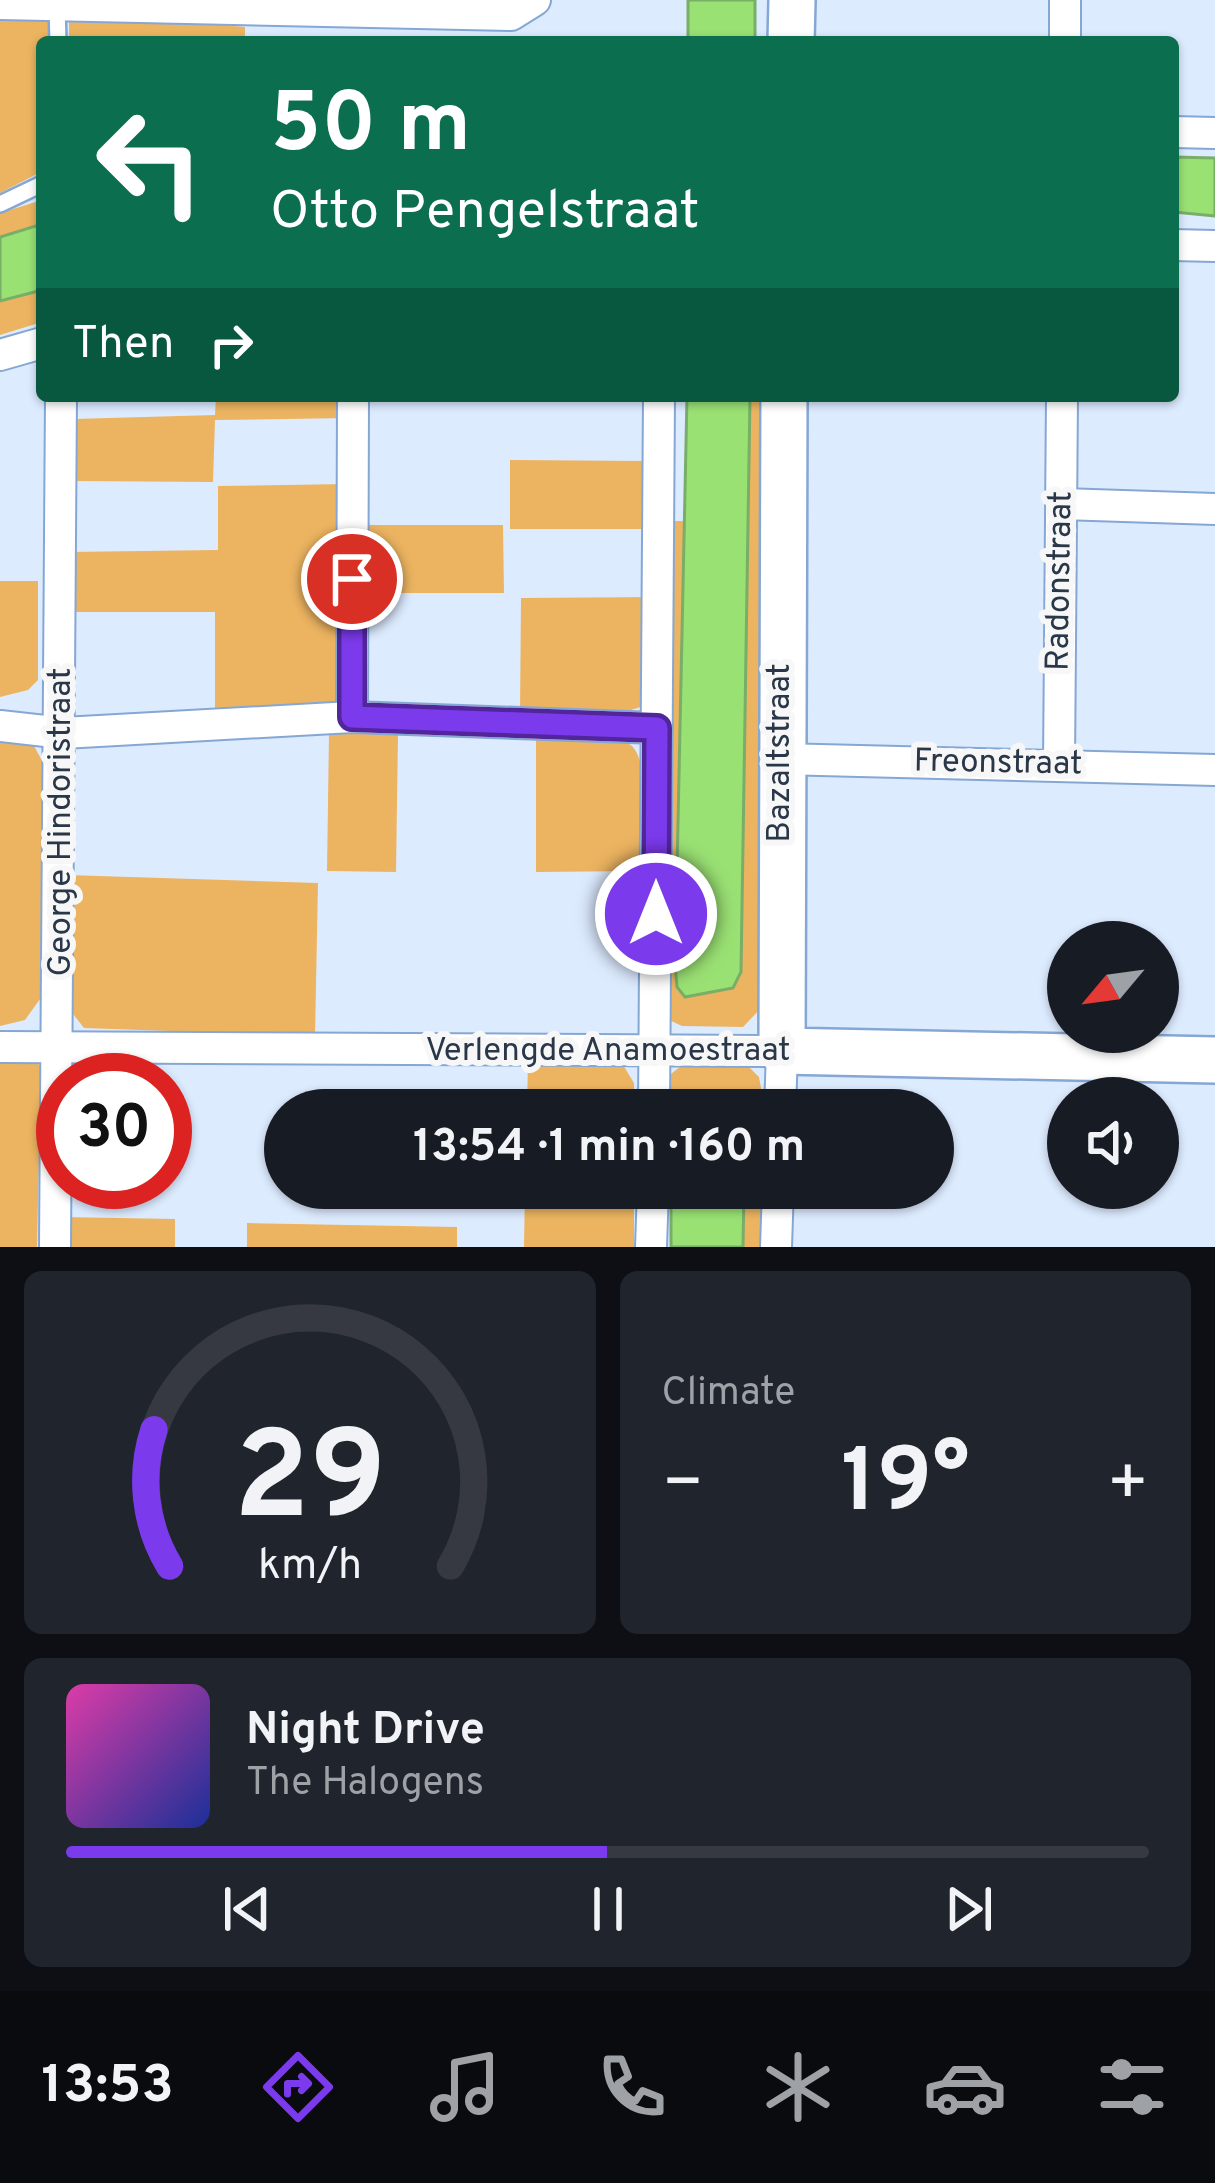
<!DOCTYPE html>
<meta charset="utf-8">
<style>
body{margin:0;font-family:Overpass,sans-serif;background:#20242c;color:#f1f3f6;height:100vh;display:flex;flex-direction:column;font-size:45px;white-space:nowrap}
*{box-sizing:border-box;margin:0}
p{font-size:39px;color:#9ea1a6}
.icon{flex:none;width:66px;height:66px;fill:none;stroke:currentColor;stroke-width:2;stroke-linecap:round;stroke-linejoin:round}
.map{position:relative;height:1247px;overflow:hidden}
.panel{display:flex;flex-direction:column;gap:24px;padding:24px;background:#0d0f14;flex:1}
.panel>*{flex:none}
.guide{position:absolute;left:36px;top:36px;width:1143px;height:366px;border-radius:12px;box-shadow:0 3px 9px #0004;background:#0b6e4f;color:#fff;overflow:hidden}
.needle{width:78px;rotate:241deg}
.buttons{position:absolute;left:1047px;top:921px;display:grid;gap:24px}
.buttons a{display:grid;place-items:center;width:132px;height:132px;border-radius:50%;background:#171b24;box-shadow:0 3px 9px #0004;font-size:60px}
.speed{position:absolute;left:36px;top:1053px;display:flex;gap:24px;font-size:60px;font-weight:700;text-align:center}
.speed>*{display:grid;place-content:center;width:156px;height:156px;border-radius:50%;background:#171b24;box-shadow:0 3px 9px #0004;line-height:1}
.speed .limit{border:18px solid #d22;background:#fff;color:#111}
.pin{position:absolute;display:grid;place-items:center;width:102px;height:102px;color:#fff;margin:-51px;border:6px solid #fff;border-radius:50%;box-shadow:0 3px 12px #0007}
.me{position:absolute;width:132px;margin:-66px;rotate:0deg;stroke-linejoin:round;filter:drop-shadow(0 0 9px #0008)}
.turn{display:flex;align-items:center;gap:42px;height:252px;padding:0 36px;font-size:54px}
.turn .icon{width:156px;height:156px;stroke-width:2.5}
.turn b{display:block;font-size:84px;line-height:102px}
.then{display:flex;align-items:center;height:114px;padding:0 36px;background:#0003;gap:24px;font-size:45px}
.big{font-size:90px;font-weight:700;line-height:1.1}
.panel .card{flex:1;display:flex;flex-direction:column;justify-content:center;gap:18px;min-width:0;padding:0 42px;border-radius:18px;background:#20242c}
.panel .dial{align-items:center;gap:0}
.dial svg{height:312px;overflow:visible;fill:none;stroke:#363941;stroke-width:7;stroke-linecap:round;text-anchor:middle}
.dial text{fill:#f1f3f6;stroke:none}
.song{display:flex;align-items:center;gap:36px}
.cover{width:144px;height:144px;border-radius:18px;background:linear-gradient(135deg,hsl(320 70% 55%),hsl(230 70% 35%))}
.played{height:12px;border-radius:6px;background:linear-gradient(90deg,#7c3aed 50%,#363941 50%)}
.keys{display:flex;justify-content:space-around;direction:ltr}
.heat{display:flex;justify-content:space-between;align-items:center;font-size:66px;direction:ltr}
.panel .tiles{flex:1;display:grid;gap:24px;grid-template-columns:1fr 1fr}
.card:last-child{grid-column:span 2}
.trip{position:absolute;left:264px;top:1089px;width:690px;height:120px;border-radius:60px;background:#171b24;box-shadow:0 3px 9px #0004;font-weight:700;line-height:120px;text-align:center}
.menu{display:flex;height:192px;justify-content:space-around;align-items:center;background:#090b0e;color:#9ea1a6}
.menu .icon{width:84px;height:84px}
.menu .selected{color:#7c3aed}
.menu b{font-size:54px;color:#f1f3f6}
.map>svg:first-child{display:block}
.grass{fill:#ecb461}
.water{fill:#9ae174;stroke:#78ae67;stroke-width:3}
.lines{fill:none;stroke-linecap:round;stroke-linejoin:round}
.lane-casing{stroke:#85a7d4;stroke-width:20}
.street-casing{stroke:#85a7d4;stroke-width:34}
.secondary-casing{stroke:#85a7d4;stroke-width:50}
.lane{stroke:#fff;stroke-width:15}
.street{stroke:#fff;stroke-width:30}
.secondary{stroke:#fff;stroke-width:45}
.route-casing{stroke:#51269a;stroke-width:30}
.route{stroke:#7c3aed;stroke-width:21}
.labels{text-anchor:middle;dominant-baseline:central;stroke-width:12;stroke-linejoin:round;paint-order:stroke}
.street-label{font-size:33px;fill:#293749;stroke:#f7f7f7}
</style>
<div class="map">
<svg width="1215" height="1247" viewBox="0 0 1215 1247">
<rect width="100%" height="100%" fill="#ddebff"/>
<g class="grass">
<path d="M86,14l159,13v15h-176v-22z"/>
<path d="M0,17h49v25h-7v118l-5,14 -37,19z"/>
<path d="M42,200v24l-42,13v-24z"/>
<path d="M42,290v32l-42,13v-34z"/>
<path d="M216,396h134v22l-135,2 -2,62 -140,-1v-62l142,-4z"/>
<path d="M750,396h22l-8,609 -21,22 -61,-1 -13,-6 2,-499h14l-9,466 9,9 48,-8 8,-16z"/>
<path d="M510,460l136,1 1,68h-137z"/>
<path d="M347,484l-7,220 -125,6v-98h-147v-60l150,-2v-64z"/>
<path d="M361,525h142l1,68h-142z"/>
<path d="M0,581h38v99l-10,10 -28,7z"/>
<path d="M657,597l-10,108 -32,10 -95,-2 1,-115z"/>
<path d="M0,733l29,4 16,29v226l-20,28 -25,6z"/>
<path d="M329,733l69,1 -2,138 -69,-1z"/>
<path d="M536,736c25,1 71,-4 93,8 24,13 12,101 12,127l-105,1z"/>
<path d="M67,875l251,8 -3,153 -231,-8 -14,-18z"/>
<path d="M0,1055l35,5 6,7 -4,180h-37z"/>
<path d="M528,1058l92,2 14,23v27h-107z"/>
<path d="M685,1063h60l14,14 6,33h-21l-2,-7 -56,-2 -7,9h-17l5,-33z"/>
<path d="M525,1188h109v59h-110z"/>
<path d="M744,1188h19l-1,59h-19z"/>
<path d="M61,1217l114,2v28h-114z"/>
<path d="M247,1223l210,4v20h-210z"/>
</g>
<g class="water">
<rect x="688" y="0" width="67" height="42"/>
<path d="M1173,157l42,1v58l-42,-4z"/>
<path d="M42,224v66l-42,11v-64z"/>
<path d="M687,396h63l-9,576 -8,16 -48,9 -8,-10 -2,-22z"/>
<path d="M671,1188h73l-1,59h-72z"/>
</g>
<g class="lines">
<defs>
<g id="lane">
<path d="M57,5l1,37"/>
<path d="M0,204l42,-20"/>
</g>
<g id="street">
<path d="M0,4l511,11 24,-15"/>
<path d="M1065,42v-42"/>
<path d="M1173,132l42,1"/>
<path d="M1173,245l42,1"/>
<path d="M0,355l42,-12"/>
<path d="M1062,504l153,5"/>
<path d="M352,717l1,-321"/>
<path d="M0,726l63,7 289,-16 305,11"/>
<path d="M780,759l435,11"/>
<path d="M1059,766l3,-370"/>
<path d="M0,1047l782,4 -2,59"/>
<path d="M654,1110l5,-714"/>
<path d="M55,1247l6,-851"/>
<path d="M651,1247l2,-59"/>
<path d="M776,1247l2,-59"/>
</g>
<g id="secondary">
<path d="M791,42l1,-42"/>
<path d="M784,396l-2,655 433,9"/>
</g>
</defs>
<use href="#lane" class="lane-casing"/>
<use href="#street" class="street-casing"/>
<use href="#secondary" class="secondary-casing"/>
<use href="#lane" class="lane"/>
<use href="#street" class="street"/>
<use href="#secondary" class="secondary"/>
</g>
<g class="lines">
<defs>
<path id="route" d="M352,579v138l305,11 -1,186"/>
</defs>
<use href="#route" class="route-casing"/>
<use href="#route" class="route"/>
</g>
<g class="labels">
<g class="street-label">
<text transform="translate(1061 581) rotate(-89)">Radonstraat</text>
<text transform="translate(781 753) rotate(-90)">Bazaltstraat</text>
<text transform="translate(998 764) rotate(1)">Freonstraat</text>
<text transform="translate(62 822) rotate(-90)">George Hindoristraat</text>
<text x="608" y="1052">Verlengde Anamoestraat</text>
</g>
</g>
</svg>
<div class="buttons">
<a><svg class="needle" viewBox="-14 -14 28 28"><path d="M0-13l5 13h-10z" fill="#e53935"/><path d="M0 13l5-13h-10z" fill="#9ea1a6"/></svg></a>
<a><svg class="icon" aria-label="sound" viewBox="0 0 24 24"><path d="M4 9h4l5-4v14l-5-4H4zM17 9q2 3 0 6"/></svg></a>
</div>
<div class="speed"><div class="limit">30</div></div>
<div class="pin" style="left:352px;top:579px;background:#d93025"><svg class="icon" aria-label="arrive" viewBox="0 0 24 24"><path d="M6 21V4h12l-3 4 3 4H6"/></svg></div>
<svg class="me" style="left:656px;top:914px" viewBox="-20 -20 40 40"><circle r="17" fill="#7c3aed" stroke="#fff" stroke-width="3"/><path d="M0-11L8 9 0 5-8 9z" fill="#fff"/></svg>
<div class="trip">13:54 · 1 min · 160 m</div>
<div class="guide">
<div class="turn"><svg class="icon" aria-label="left" viewBox="0 0 24 24"><path d="M17 20v-9H6M10 6l-5 5 5 5"/></svg><div><b>50 m</b>Otto Pengelstraat</div></div>
<div class="then">Then<svg class="icon" aria-label="right" viewBox="0 0 24 24"><path d="M7 20v-9h11M14 6l5 5-5 5"/></svg></div>
</div>
</div>
<section class="panel">
<div class="tiles">
<div class="card dial"><svg viewBox="0 0 100 80">
<path d="M14 69A42 42 0 1 1 86 69"/>
<path d="M14 69A42 42 0 0 1 10 34" stroke="#7c3aed"/>
<text x="50" y="56" font-size="32" font-weight="700">29</text>
<text x="50" y="72" font-size="11">km/h</text>
</svg></div>
<div class="card"><p>Climate</p>
<div class="heat"><a>−</a><b class="big">19°</b><a>+</a></div>
</div>
<div class="card">
<div class="song"><i class="cover"></i><div><b>Night Drive</b><p>The Halogens</p></div></div>
<div class="played"></div>
<div class="keys"><svg class="icon" aria-label="previous" viewBox="0 0 24 24"><path d="M18 5L8 12l10 7zM5 5v14"/></svg><svg class="icon" aria-label="pause" viewBox="0 0 24 24"><path d="M8 5v14M16 5v14"/></svg><svg class="icon" aria-label="next" viewBox="0 0 24 24"><path d="M6 5l10 7-10 7zM19 5v14"/></svg></div>
</div>
</div>
</section>
<nav class="menu">
<b>13:53</b>
<svg class="icon selected" aria-label="directions" viewBox="0 0 24 24"><path d="M12 3l9 9-9 9-9-9zM9 14v-3h6M13 9l2 2-2 2"/></svg>
<svg class="icon" aria-label="music" viewBox="0 0 24 24"><path d="M9 18V5l10-2v13"/><circle cx="6" cy="18" r="3"/><circle cx="16" cy="16" r="3"/></svg>
<svg class="icon" aria-label="phone" viewBox="0 0 24 24"><path d="M5 4h4l2 5-3 2q2 4 5 5l2-3 5 2v4C11 20 4 13 5 4z"/></svg>
<svg class="icon" aria-label="climate" viewBox="0 0 24 24"><path d="M12 3v18M4 7l16 10M4 17L20 7"/></svg>
<svg class="icon" aria-label="car" viewBox="0 0 24 24"><path d="M5 17H2v-5l4-1 3-4h7l3 4 3 1v5h-3M9 17h6M6 11h13"/><circle cx="7" cy="17" r="2"/><circle cx="17" cy="17" r="2"/></svg>
<svg class="icon" aria-label="filters" viewBox="0 0 24 24"><path d="M4 7h16M4 17h16"/><circle cx="9" cy="7" r="2"/><circle cx="15" cy="17" r="2"/></svg>
</nav>
